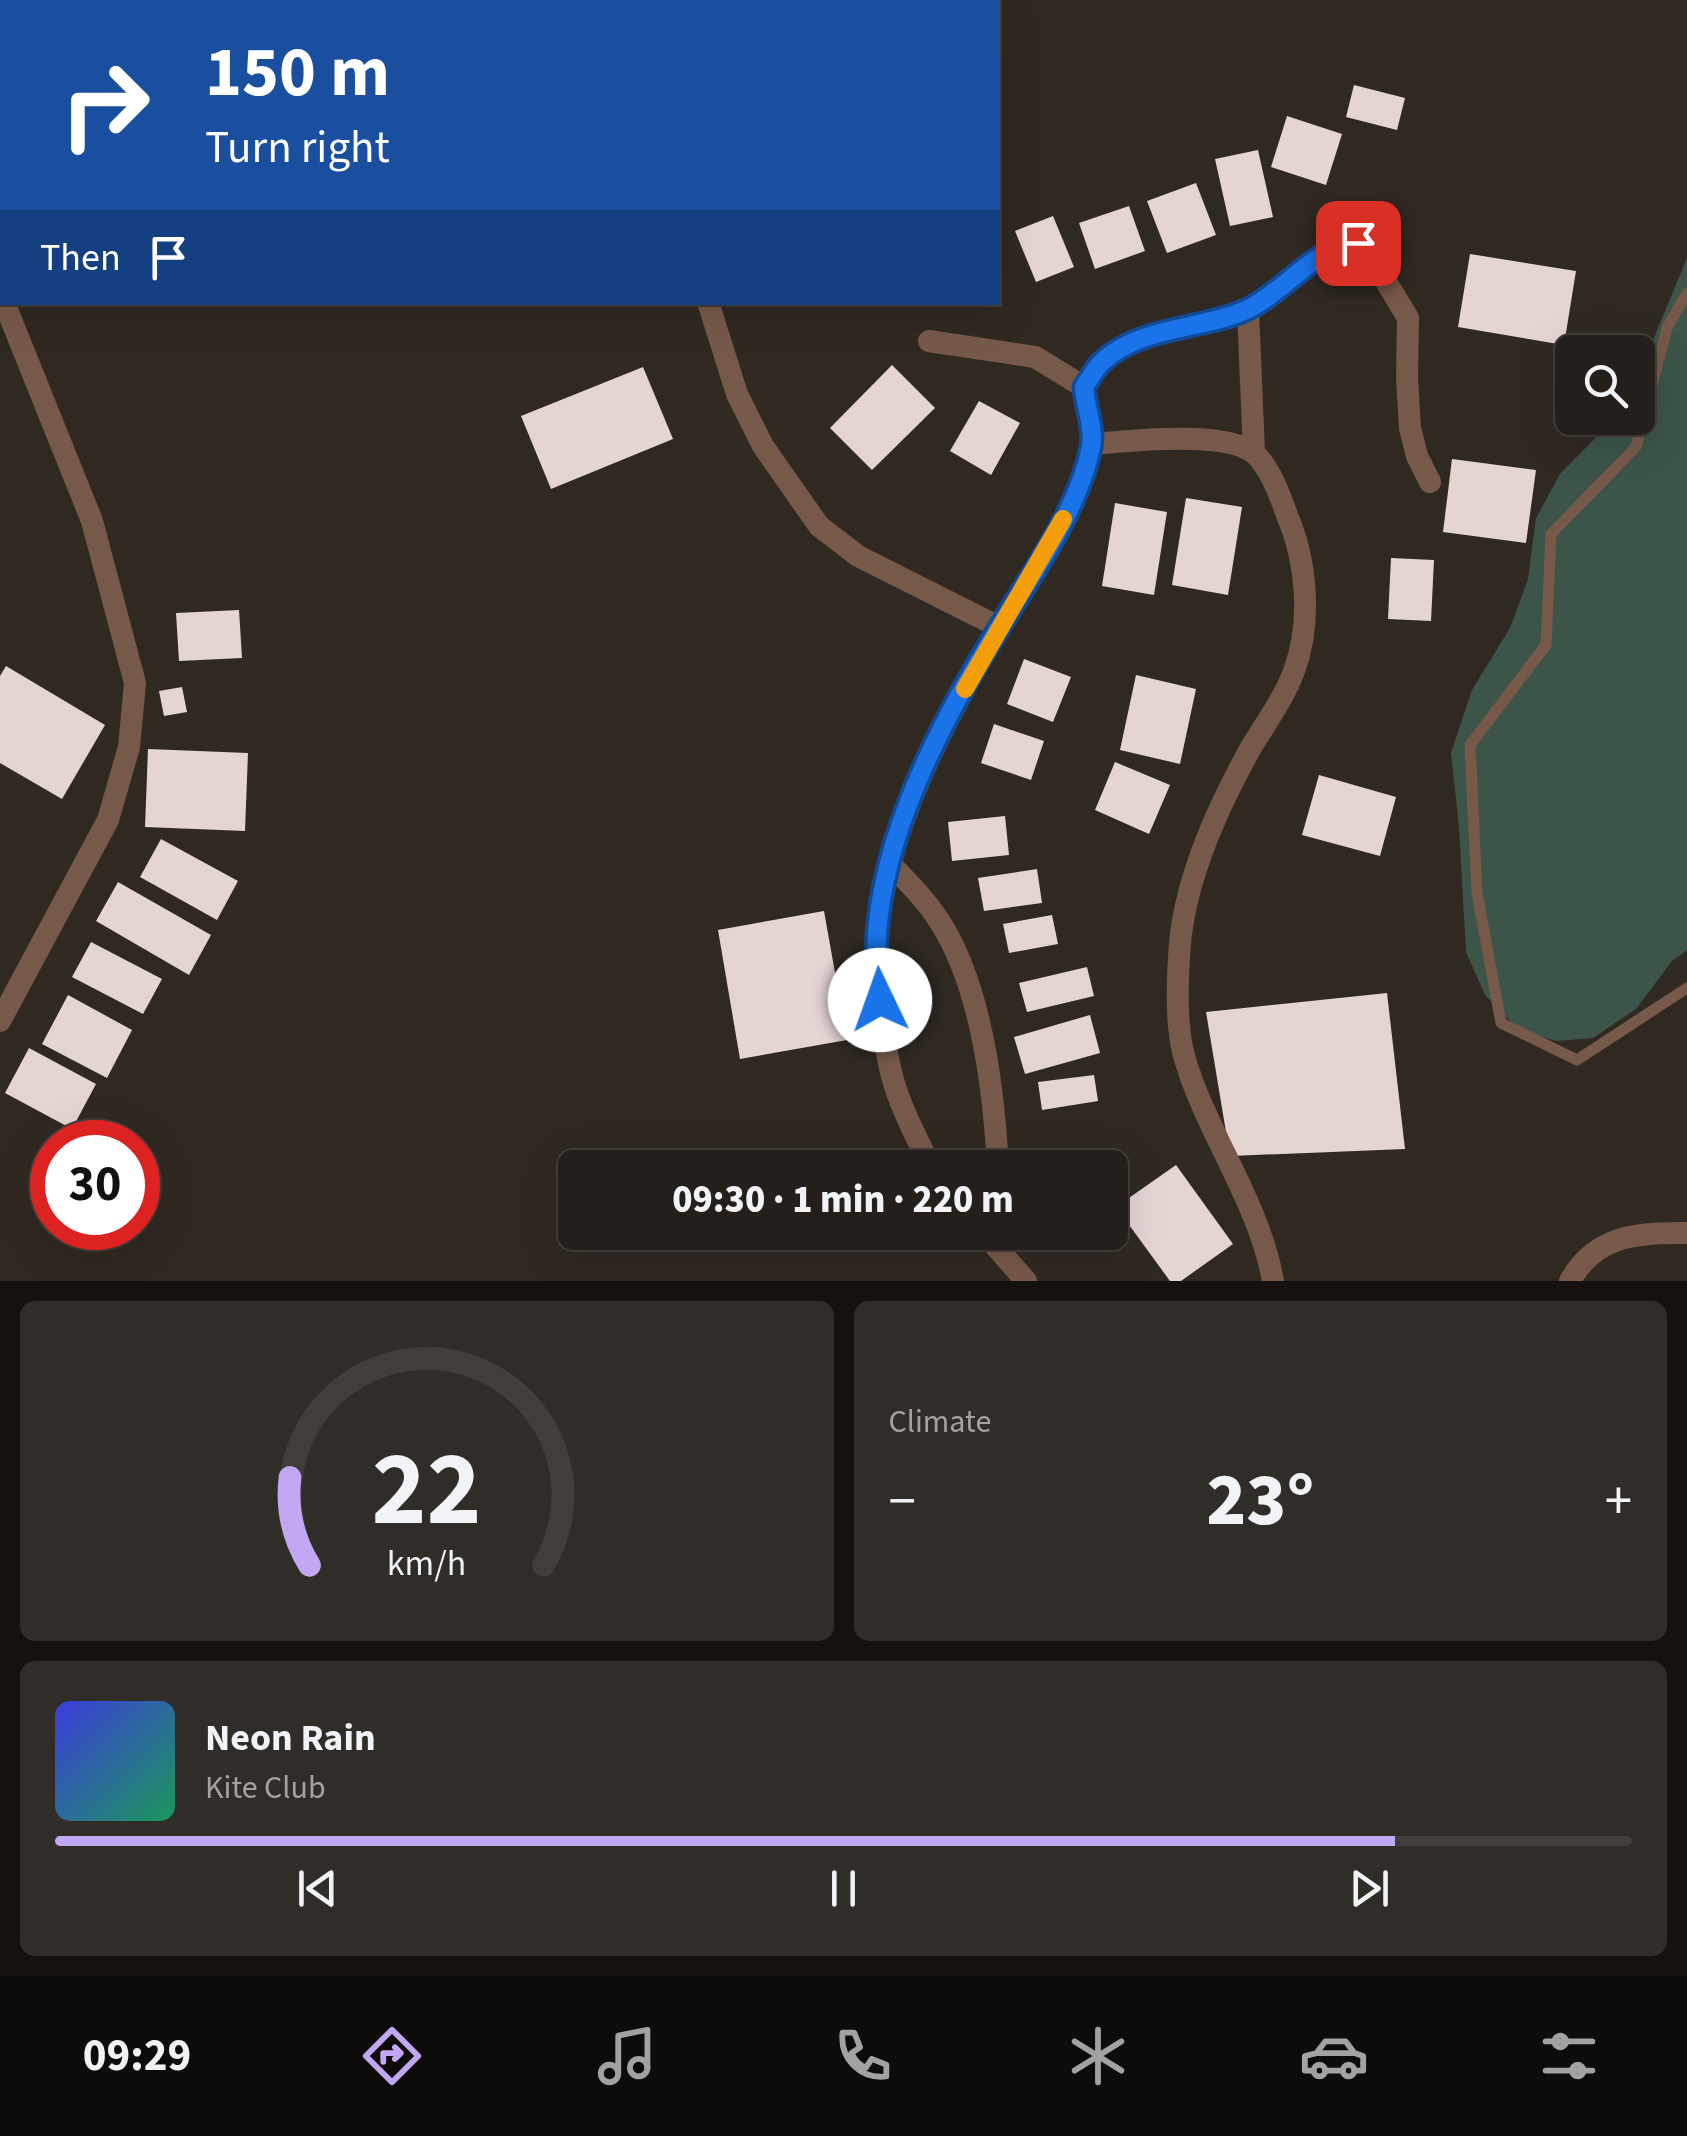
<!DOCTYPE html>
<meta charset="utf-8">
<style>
body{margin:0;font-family:"Source Sans 3",sans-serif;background:#302c27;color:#f1f3f6;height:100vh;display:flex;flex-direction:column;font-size:38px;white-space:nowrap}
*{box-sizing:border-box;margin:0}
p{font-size:32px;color:#a3a2a2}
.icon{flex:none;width:55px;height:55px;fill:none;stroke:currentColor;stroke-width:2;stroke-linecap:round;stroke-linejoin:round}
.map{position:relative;height:1281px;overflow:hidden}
.details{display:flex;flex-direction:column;gap:20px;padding:20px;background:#14110e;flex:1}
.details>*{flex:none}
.guide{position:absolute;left:0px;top:0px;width:1000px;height:305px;box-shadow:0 10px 40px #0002,0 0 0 2px #413d39;background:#1a4fa0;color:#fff;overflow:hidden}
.tools{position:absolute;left:1555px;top:335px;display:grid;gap:20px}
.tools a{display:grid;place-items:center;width:100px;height:100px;border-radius:15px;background:#241f1a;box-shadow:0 10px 40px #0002,0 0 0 2px #413d39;font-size:50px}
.speed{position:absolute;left:30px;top:1120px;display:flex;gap:20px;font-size:50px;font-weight:700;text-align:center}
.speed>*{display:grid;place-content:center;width:130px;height:130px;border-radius:50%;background:#241f1a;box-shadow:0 10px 40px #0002,0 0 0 2px #413d39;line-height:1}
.speed .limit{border:15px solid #d22;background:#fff;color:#111}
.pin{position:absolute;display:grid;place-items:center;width:85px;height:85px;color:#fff;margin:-42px;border-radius:20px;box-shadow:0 5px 15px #0006}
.me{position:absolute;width:110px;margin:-55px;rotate:357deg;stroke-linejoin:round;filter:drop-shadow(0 0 8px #0008)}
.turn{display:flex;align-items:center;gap:35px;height:210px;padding:0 40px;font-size:45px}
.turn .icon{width:130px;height:130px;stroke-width:2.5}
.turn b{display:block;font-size:70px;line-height:85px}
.then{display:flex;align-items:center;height:95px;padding:0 40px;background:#0003;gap:20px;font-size:38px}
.big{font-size:75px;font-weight:800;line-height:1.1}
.details .tile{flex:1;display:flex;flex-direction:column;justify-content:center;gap:15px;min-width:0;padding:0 35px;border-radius:15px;background:#302c27}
.details .dial{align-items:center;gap:0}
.dial svg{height:260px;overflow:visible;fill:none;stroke:#413d39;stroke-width:7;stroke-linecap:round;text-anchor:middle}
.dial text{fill:#f1f3f6;stroke:none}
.song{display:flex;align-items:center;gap:30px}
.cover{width:120px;height:120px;border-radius:15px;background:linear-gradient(135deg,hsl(240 70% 55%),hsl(150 70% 35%))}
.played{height:10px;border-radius:5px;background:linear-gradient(90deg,#c2a7f2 85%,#413d39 85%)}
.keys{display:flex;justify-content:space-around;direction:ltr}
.heat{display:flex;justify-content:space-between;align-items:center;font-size:55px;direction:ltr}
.details .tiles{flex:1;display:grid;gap:20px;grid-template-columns:1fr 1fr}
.tile:last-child{grid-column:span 2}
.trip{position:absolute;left:558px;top:1150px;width:570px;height:100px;border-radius:15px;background:#241f1a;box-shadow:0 10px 40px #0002,0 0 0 2px #413d39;font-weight:800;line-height:100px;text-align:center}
.tab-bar{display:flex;height:160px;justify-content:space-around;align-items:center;background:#0e0c0a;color:#a3a2a2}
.tab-bar .icon{width:70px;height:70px}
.tab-bar .current{color:#c2a7f2}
.tab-bar b{font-size:45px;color:#f1f3f6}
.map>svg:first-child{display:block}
.green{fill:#3c5548}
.building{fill:#e4d5d3}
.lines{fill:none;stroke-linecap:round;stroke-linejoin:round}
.service{stroke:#77594a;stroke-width:11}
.minor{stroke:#77594a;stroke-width:22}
.route-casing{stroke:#114b97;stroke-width:25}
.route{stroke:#1a73e8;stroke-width:18}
.slow{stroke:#f59e0b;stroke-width:18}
</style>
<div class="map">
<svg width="1687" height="1281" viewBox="0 0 1687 1281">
<rect width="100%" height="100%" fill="#302922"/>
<path class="green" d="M1687,258v692l-15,11 -36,48 -43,29 -36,3 -37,-10 -35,-36 -19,-43 -7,-125 -8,-74 21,-63 38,-62 18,-49 8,-61 24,-44 55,-56h23v-42z"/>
<g class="building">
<path d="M1354,85l51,13 -8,32 -51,-13z"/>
<path d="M1287,116l55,18 -16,51 -55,-18z"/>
<path d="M1258,150l15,67 -43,9 -15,-67z"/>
<path d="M1196,183l20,52 -49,18 -20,-52z"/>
<path d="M1129,206l16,45 -50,18 -16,-46z"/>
<path d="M1053,216l21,51 -38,15 -21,-51z"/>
<path d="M1470,254l106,17 -12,74 -106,-18z"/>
<path d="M892,365l43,43 -63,62 -42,-42z"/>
<path d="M643,367l30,72 -122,50 -30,-73z"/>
<path d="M979,401l41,22 -29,52 -41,-24z"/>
<path d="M1452,459l84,11 -10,73 -83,-11z"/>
<path d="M1186,498l56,9 -14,88 -56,-10z"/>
<path d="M1115,503l52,9 -13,83 -52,-9z"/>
<path d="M1391,558l43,2 -3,61 -43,-2z"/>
<path d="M239,610l3,48 -63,3 -3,-48z"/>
<path d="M1024,659l47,18 -18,45 -46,-18z"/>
<path d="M6,666l99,59 -43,74 -62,-36v-87z"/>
<path d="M1136,675l60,14 -16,75 -60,-14z"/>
<path d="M182,687l5,25 -23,4 -5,-25z"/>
<path d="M994,724l50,17 -13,39 -50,-17z"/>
<path d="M148,749l100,4 -3,78 -100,-4z"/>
<path d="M1115,762l55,23 -21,49 -54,-24z"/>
<path d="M1319,775l77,22 -16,59 -78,-21z"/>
<path d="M1005,816l4,39 -57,6 -4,-39z"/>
<path d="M161,839l77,42 -21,39 -77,-43z"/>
<path d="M1037,869l5,34 -58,8 -6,-33z"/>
<path d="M118,882l93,53 -22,40 -93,-54z"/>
<path d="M824,911l23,129 -107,19 -22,-129z"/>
<path d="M1052,915l6,29 -49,9 -6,-29z"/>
<path d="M91,942l71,37 -19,35 -71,-37z"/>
<path d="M1087,967l7,29 -67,16 -8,-29z"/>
<path d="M1387,993l18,156 -175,7 -24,-144z"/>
<path d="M68,995l64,35 -25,48 -65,-34z"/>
<path d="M1090,1015l10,38 -75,21 -11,-37z"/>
<path d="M29,1048l67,36 -24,45 -67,-36z"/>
<path d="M1094,1075l4,26 -56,9 -4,-28z"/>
<path d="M1176,1165l57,79 -52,37h-11l-54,-74z"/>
</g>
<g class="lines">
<path class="service" d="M1687,293l-20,35 -31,119 -85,87 -5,111 -76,100 7,148 24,130 76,37 110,-72"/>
<g class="minor">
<path d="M506,0l2,2"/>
<path d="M722,2l4,-2"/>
<path d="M708,302l29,92 26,52 56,80 39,30 141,71"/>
<path d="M1248,310l6,143"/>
<path d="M929,341l106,16 49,30"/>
<path d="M1092,444c36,-3 138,-15 164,11 15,15 24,41 31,60 20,47 25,108 7,156 -10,28 -30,54 -45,80 -34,62 -67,135 -70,206 -2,31 -3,69 5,99 22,77 75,145 89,225"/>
<path d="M890,864c18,18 36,36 50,58 42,66 54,169 58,246"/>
<path d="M0,1021l108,-201 21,-73 6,-64 -43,-162 -88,-219"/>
<path d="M931,1168c-14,-30 -31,-61 -39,-92 -7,-30 -17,-75 -17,-105 1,-124 62,-236 123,-341 31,-54 81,-120 93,-183 4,-19 -6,-40 -7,-60 6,-8 11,-19 18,-25 38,-37 101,-30 146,-52 28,-15 87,-80 118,-62l42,70 -1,60 3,50 7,28 13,26"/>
<path d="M983,1232l43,49"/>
<path d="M1570,1281c25,-46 69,-49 117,-48"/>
</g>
</g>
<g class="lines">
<defs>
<path id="route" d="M880,1000c-22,-126 57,-273 122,-377 32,-52 77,-115 89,-176 4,-18 -6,-41 -7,-60 6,-8 11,-19 18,-25 37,-36 100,-32 144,-52 35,-15 72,-66 112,-67"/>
</defs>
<use href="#route" class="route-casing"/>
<use href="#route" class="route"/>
<path class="slow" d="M965,689l98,-170"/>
</g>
</svg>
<div class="tools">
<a><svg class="icon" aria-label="search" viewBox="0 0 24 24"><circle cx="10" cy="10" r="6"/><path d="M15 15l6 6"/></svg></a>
</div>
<div class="speed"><div class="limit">30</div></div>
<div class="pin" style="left:1358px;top:243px;background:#d93025"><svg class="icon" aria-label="arrive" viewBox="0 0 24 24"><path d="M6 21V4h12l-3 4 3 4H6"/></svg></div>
<svg class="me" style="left:880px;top:1000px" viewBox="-20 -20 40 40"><circle r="19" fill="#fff"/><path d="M0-13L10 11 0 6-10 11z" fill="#1a73e8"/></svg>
<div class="trip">09:30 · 1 min · 220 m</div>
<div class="guide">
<div class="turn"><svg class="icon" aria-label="right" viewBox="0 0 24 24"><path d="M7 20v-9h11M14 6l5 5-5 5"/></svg><div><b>150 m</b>Turn right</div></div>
<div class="then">Then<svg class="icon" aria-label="arrive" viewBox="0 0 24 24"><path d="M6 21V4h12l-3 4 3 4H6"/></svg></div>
</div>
</div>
<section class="details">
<div class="tiles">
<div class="tile dial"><svg viewBox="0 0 100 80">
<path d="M14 69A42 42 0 1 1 86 69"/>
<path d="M14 69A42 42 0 0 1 8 42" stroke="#c2a7f2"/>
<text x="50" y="56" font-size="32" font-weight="700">22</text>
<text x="50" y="72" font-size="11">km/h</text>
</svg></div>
<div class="tile"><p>Climate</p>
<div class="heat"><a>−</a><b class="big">23°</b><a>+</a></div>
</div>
<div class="tile">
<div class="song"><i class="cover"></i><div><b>Neon Rain</b><p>Kite Club</p></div></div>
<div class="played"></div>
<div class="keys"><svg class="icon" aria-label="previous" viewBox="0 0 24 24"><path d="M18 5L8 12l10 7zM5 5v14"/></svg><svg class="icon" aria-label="pause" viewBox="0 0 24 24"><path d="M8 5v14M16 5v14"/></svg><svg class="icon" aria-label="next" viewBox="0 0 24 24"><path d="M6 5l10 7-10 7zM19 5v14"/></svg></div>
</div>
</div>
</section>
<nav class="tab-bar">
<b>09:29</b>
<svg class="icon current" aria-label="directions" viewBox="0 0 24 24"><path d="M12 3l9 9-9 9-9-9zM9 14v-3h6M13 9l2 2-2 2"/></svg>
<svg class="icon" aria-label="music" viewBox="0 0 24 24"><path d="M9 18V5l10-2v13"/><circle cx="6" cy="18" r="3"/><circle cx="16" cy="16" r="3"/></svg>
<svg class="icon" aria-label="phone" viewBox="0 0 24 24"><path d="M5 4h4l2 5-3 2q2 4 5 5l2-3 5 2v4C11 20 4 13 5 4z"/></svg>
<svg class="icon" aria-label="climate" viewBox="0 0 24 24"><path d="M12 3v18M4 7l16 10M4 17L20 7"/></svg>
<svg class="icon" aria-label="car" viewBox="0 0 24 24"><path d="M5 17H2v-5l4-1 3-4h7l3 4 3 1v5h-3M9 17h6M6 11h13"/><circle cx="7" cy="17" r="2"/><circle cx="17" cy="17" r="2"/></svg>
<svg class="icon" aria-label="filters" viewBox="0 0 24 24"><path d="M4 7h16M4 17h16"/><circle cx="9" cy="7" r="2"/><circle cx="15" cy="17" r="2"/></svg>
</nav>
